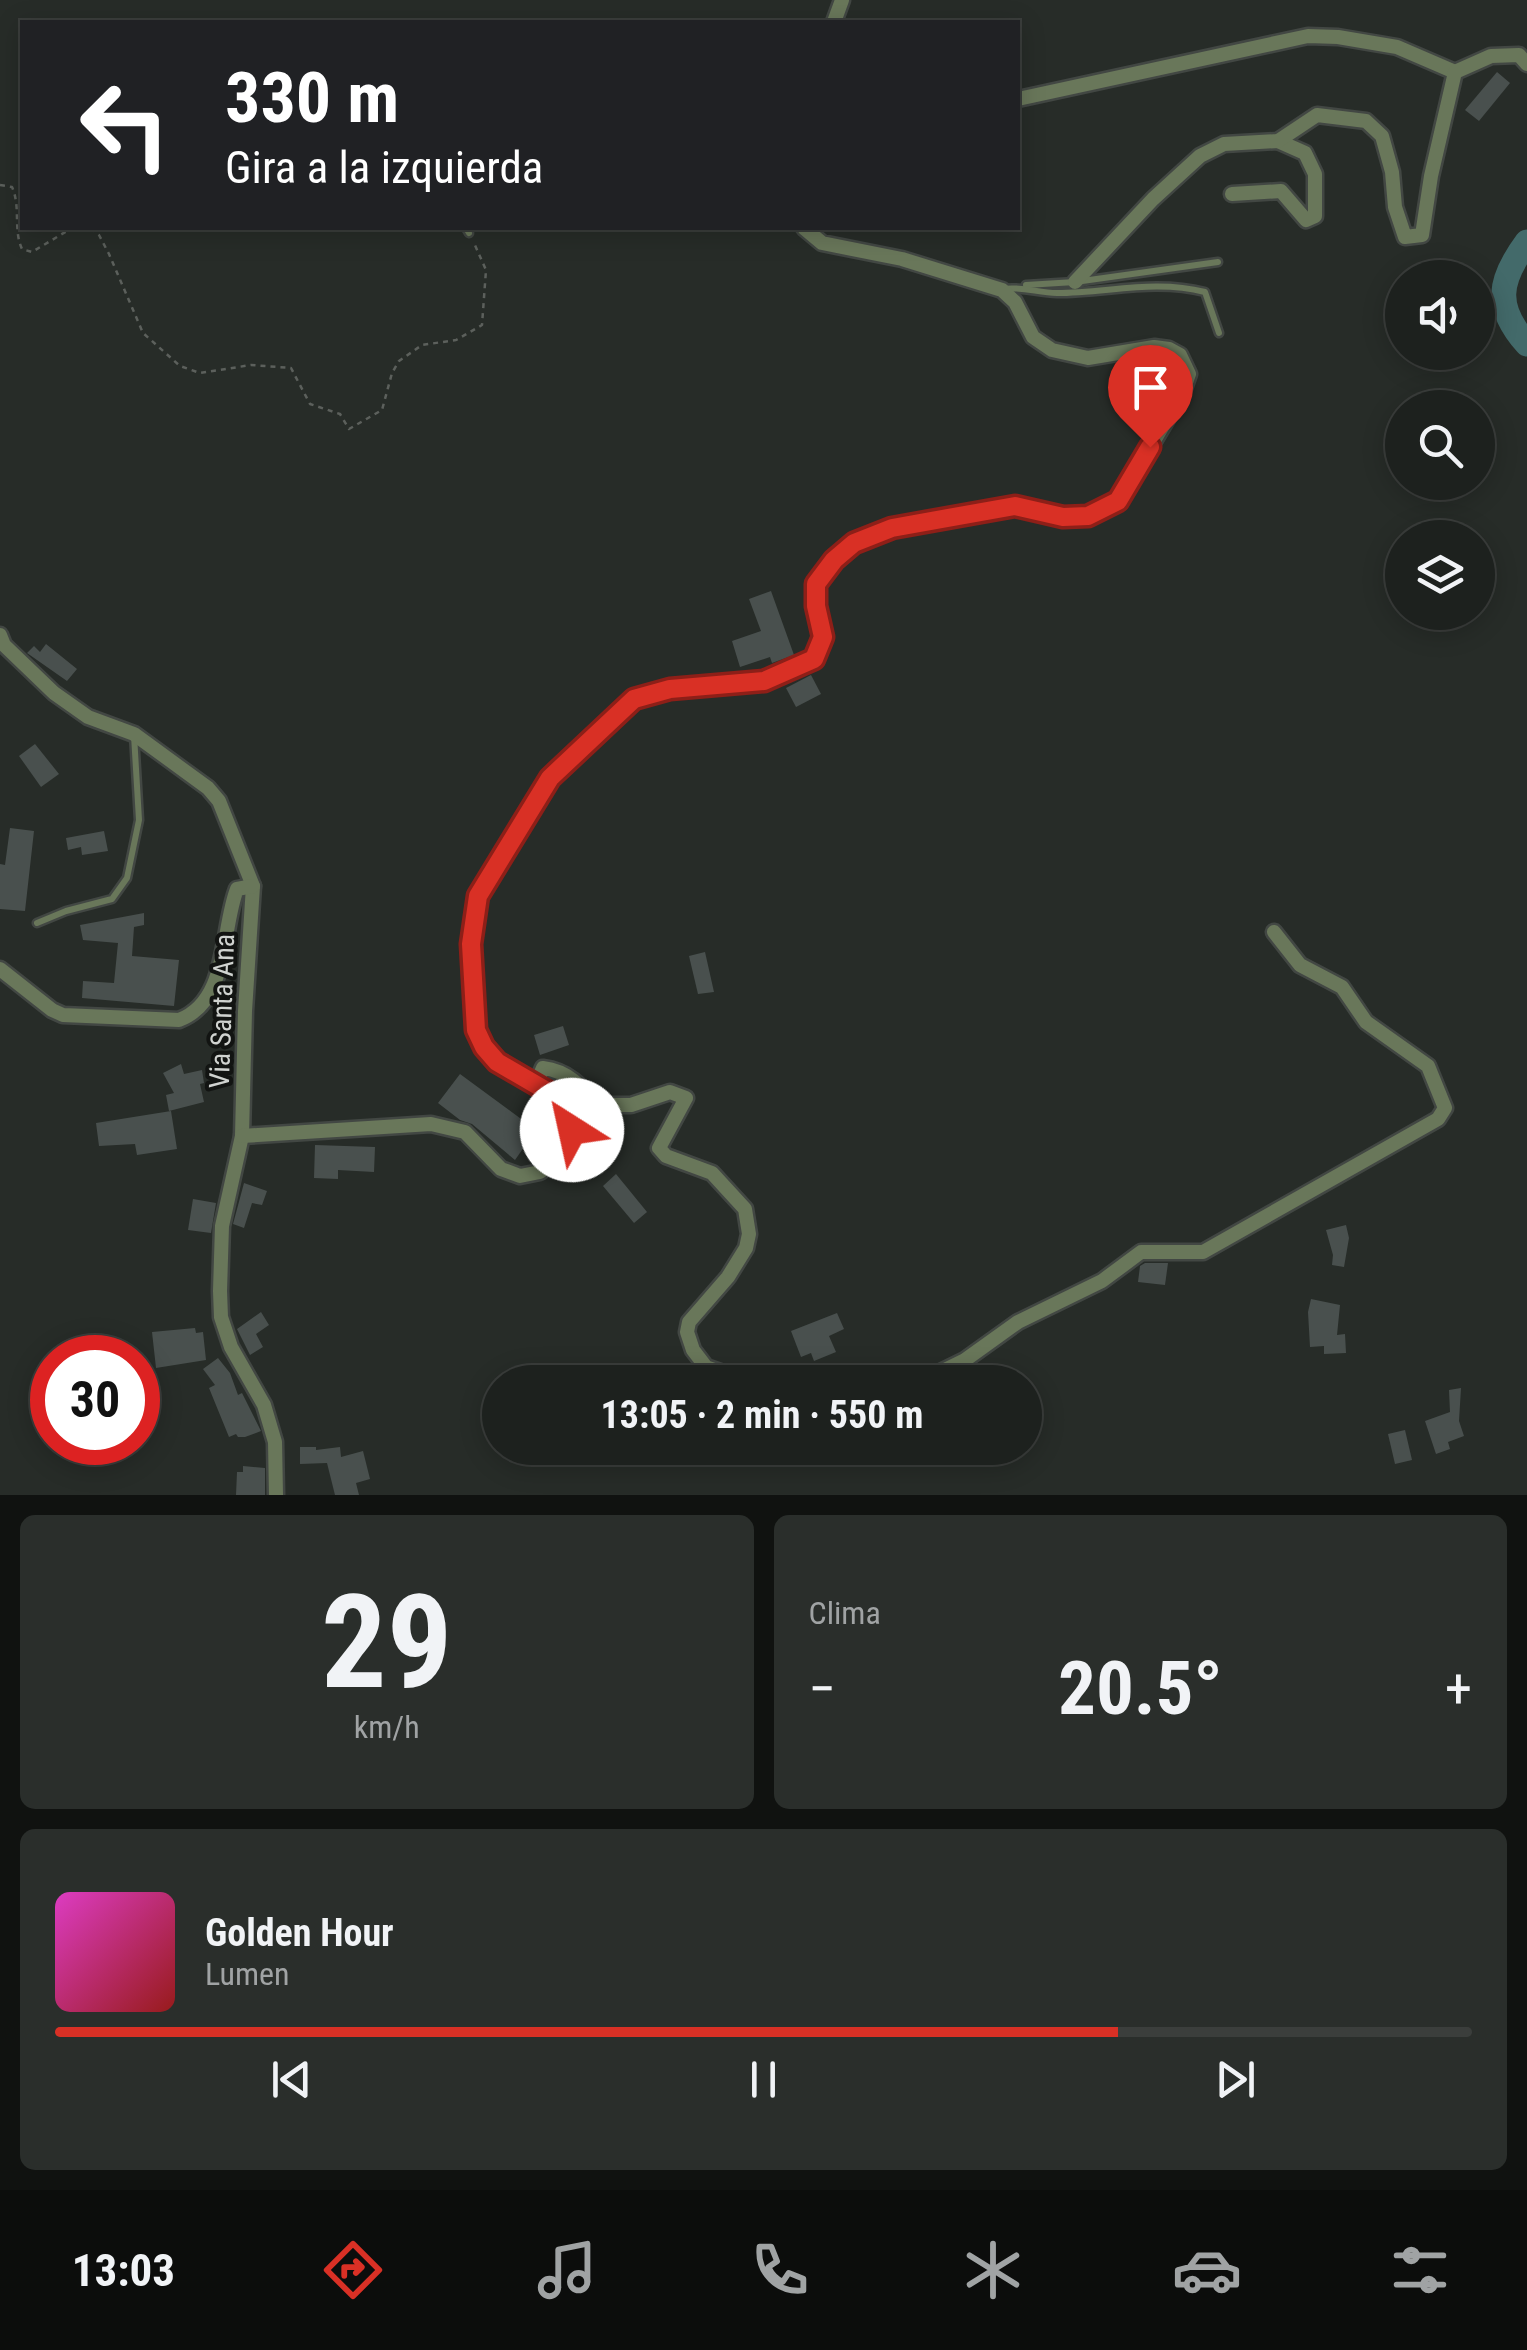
<!DOCTYPE html>
<html lang="es">
<meta charset="utf-8">
<style>
body{margin:0;font-family:"Roboto Condensed",sans-serif;background:#2a2e2b;color:#f1f3f6;height:100vh;display:flex;flex-direction:column;font-size:38px;white-space:nowrap}
*{box-sizing:border-box;margin:0}
p{font-size:32px;color:#a0a3a4}
.icon{flex:none;width:55px;height:55px;fill:none;stroke:currentColor;stroke-width:2;stroke-linecap:round;stroke-linejoin:round}
.map{position:relative;height:1495px;overflow:hidden}
.details{display:flex;flex-direction:column;gap:20px;padding:20px;background:#101210;flex:1}
.details>*{flex:none}
.banner{position:absolute;left:20px;top:20px;width:1000px;height:210px;border-radius:0px;box-shadow:0 5px 25px #0003,0 0 0 2px #3b3e3c;background:#202124;color:#fff;overflow:hidden}
.buttons{position:absolute;left:1385px;top:260px;display:grid;gap:20px}
.buttons a{display:grid;place-items:center;width:110px;height:110px;border-radius:50%;background:#1d211e;box-shadow:0 5px 25px #0003,0 0 0 2px #3b3e3c;font-size:50px}
.speed{position:absolute;left:30px;top:1335px;display:flex;gap:20px;font-size:50px;font-weight:700;text-align:center}
.speed>*{display:grid;place-content:center;width:130px;height:130px;border-radius:50%;background:#1d211e;box-shadow:0 5px 25px #0003,0 0 0 2px #3b3e3c;line-height:1}
.speed .limit{border:15px solid #d22;background:#fff;color:#111}
.pin{position:absolute;display:grid;place-items:center;width:85px;height:85px;color:#fff;margin:-102px -42px;border-radius:50% 50% 50% 0;rotate:-45deg;box-shadow:0 0 10px #0007}
.pin .icon{rotate:45deg}
.me{position:absolute;width:110px;margin:-55px;rotate:325deg;stroke-linejoin:round;filter:drop-shadow(0 0 8px #0008)}
.turn{display:flex;align-items:center;gap:35px;height:210px;padding:0 40px;font-size:45px}
.turn .icon{width:130px;height:130px;stroke-width:2.5}
.turn b{display:block;font-size:70px;line-height:85px}
.big{font-size:75px;font-weight:700;line-height:1.1}
.details .card{flex:1;display:flex;flex-direction:column;justify-content:center;gap:15px;min-width:0;padding:0 35px;border-radius:15px;background:#2a2e2b}
.details .dial{align-items:center;gap:0}
.dial b{font-size:130px;line-height:1}
.song{display:flex;align-items:center;gap:30px}
.cover{width:120px;height:120px;border-radius:15px;background:linear-gradient(135deg,hsl(310 70% 55%),hsl(0 70% 35%))}
.played{height:10px;border-radius:5px;background:linear-gradient(90deg,#d93025 75%,#3b3e3c 75%)}
.keys{display:flex;justify-content:space-around;direction:ltr}
.heat{display:flex;justify-content:space-between;align-items:center;font-size:55px;direction:ltr}
.details .tiles{flex:1;display:grid;gap:20px;grid-template-columns:1fr 1fr}
.card:last-child{grid-column:span 2}
.trip{position:absolute;left:482px;top:1365px;width:560px;height:100px;border-radius:50px;background:#1d211e;box-shadow:0 5px 25px #0003,0 0 0 2px #3b3e3c;font-weight:700;line-height:100px;text-align:center}
.dock{display:flex;height:160px;justify-content:space-around;align-items:center;background:#0c0d0c;color:#a0a3a4}
.dock .icon{width:70px;height:70px}
.dock .current{color:#d93025}
.dock b{font-size:45px;color:#f1f3f6}
.map>svg:first-child{display:block}
.lines{fill:none;stroke-linecap:round;stroke-linejoin:round}
.river{stroke:#436a6a;stroke-width:25}
.building{fill:#49504e}
.lane-casing{stroke:#424743;stroke-width:11}
.street-casing{stroke:#424743;stroke-width:19}
.path{stroke:#5c605c;stroke-width:2.5;stroke-dasharray:5 5;stroke-linecap:butt}
.lane{stroke:#69775a;stroke-width:6}
.street{stroke:#69775a;stroke-width:14}
.route-casing{stroke:#8d1f18;stroke-width:25}
.route{stroke:#d93025;stroke-width:18}
.labels{text-anchor:middle;dominant-baseline:central;stroke-width:8;stroke-linejoin:round;paint-order:stroke}
.street-label{font-size:28px;fill:#d0d3d0;stroke:#121412}
</style>
<div class="map">
<svg width="1527" height="1495" viewBox="0 0 1527 1495">
<rect width="100%" height="100%" fill="#272c28"/>
<g class="lines">
<path class="river" d="M1527,242c-29,39 -33,65 0,102"/>
</g>
<g class="building">
<path d="M1497,72l13,11 -31,38 -14,-11z"/>
<path d="M771,591l23,64 -22,8 -2,-6 -30,10 -8,-26 29,-10 -12,-32z"/>
<path d="M46,644l31,25 -10,12 -40,-28 7,-7 6,6z"/>
<path d="M811,675l10,19 -25,13 -10,-19z"/>
<path d="M35,744l24,30 -18,13 -22,-31z"/>
<path d="M10,828l24,3 -9,80 -25,-2v-45l5,1z"/>
<path d="M104,831l4,20 -26,4 -1,-8 -13,3 -2,-12z"/>
<path d="M144,913v12l-10,2 -2,29 47,4 -5,46 -92,-8 1,-17 31,2 4,-40 -35,-3 -3,-15z"/>
<path d="M705,952l9,40 -16,2 -9,-38z"/>
<path d="M563,1026l6,19 -29,10 -6,-20z"/>
<path d="M181,1064l3,10 18,-4 2,13 -4,1 4,18 -35,9 -3,-16 8,-2 -11,-20z"/>
<path d="M460,1074l76,56 -21,30 -43,-36 -12,-4 -22,-17z"/>
<path d="M171,1111l6,38 -40,6 -2,-11 -36,2 -3,-23z"/>
<path d="M315,1145l60,2 -1,25 -36,-2v9l-24,-1z"/>
<path d="M616,1174l31,38 -13,11 -31,-37z"/>
<path d="M244,1183l23,8 -5,14 -10,-2 -8,25 -11,-4z"/>
<path d="M193,1199l23,4 -5,30 -23,-3z"/>
<path d="M1346,1225l3,13 -5,29 -12,-2 1,-10 -7,-25z"/>
<path d="M1145,1263h23l-3,22 -27,-3 2,-16z"/>
<path d="M1311,1299l29,6 -3,30 8,-1 1,19 -22,1v-8l-14,1 -2,-35z"/>
<path d="M261,1312l8,13 -13,9 7,13 -13,8 -13,-26z"/>
<path d="M837,1313l7,16 -15,7 7,16 -22,9 -3,-8 -10,4 -10,-26z"/>
<path d="M195,1328l1,5 7,-1 3,28 -50,8 -4,-36z"/>
<path d="M218,1358l12,15 8,22 4,-2 19,38 -16,6h-7l-2,-3 -7,3 -20,-49 6,-3 -12,-16z"/>
<path d="M1461,1388l-2,33 5,15 -16,6 2,7 -14,5 -11,-33 25,-9 -1,-22z"/>
<path d="M1405,1430l7,30 -17,4 -7,-30z"/>
<path d="M300,1447h16v3l24,-3 1,10 22,-6 7,28 -14,4 3,12h-24l-8,-32 -27,1z"/>
<path d="M243,1466l22,2v27h-29l1,-23h6z"/>
</g>
<g class="lines">
<defs>
<g id="lane">
<path d="M466,228l3,5"/>
<path d="M1026,285l49,-3 143,-20"/>
<path d="M1003,289c20,-3 35,4 54,4 51,0 97,-14 148,-1l14,41"/>
<path d="M37,923l29,-12 46,-12 15,-21 12,-58 -5,-85"/>
</g>
<g id="street">
<path d="M834,22l8,-22"/>
<path d="M1018,99l290,-63 30,1 59,10 58,25"/>
<path d="M1232,194l49,-3 25,29 9,-4v-42l-10,-21 -27,-12"/>
<path d="M1075,282l78,-83 47,-43 24,-12 54,-3 39,-26 49,6 16,15 10,36 3,35 10,30 17,-2 9,-59 24,-104 36,-16 28,-1 8,9"/>
<path d="M0,635l4,10 50,48 34,24 46,17 74,54 11,13 34,85 -8,125 -3,125 -20,90 -2,65 1,26 10,30 33,58 11,37 1,53"/>
<path d="M0,969l52,41 11,5 116,5c50,-19 42,-90 58,-131l16,-3"/>
<path d="M535,1087l8,-19c25,3 38,18 54,37h34l39,-13 16,6 -27,50 7,8 46,17 33,36 4,25 -3,14 -18,29 -39,45 -2,10 6,18 13,17 43,15"/>
<path d="M242,1136l189,-12 34,8 36,37 19,7 20,-4 12,-9 14,-18 6,-15 -8,-29 -67,-39 -14,-15 -7,-17 -5,-87 8,-47 71,-118 84,-79 36,-10 95,-8 50,-22 8,-22 -7,-31v-22l18,-24 20,-17 38,-15 123,-22 48,11 25,-1 30,-15 64,-107 7,-20 -9,-19 -11,-6 -15,-2 -66,11 -36,-8 -19,-13 -18,-35 -13,-12 -100,-31 -80,-16 -18,-15"/>
<path d="M920,1382l45,-22 53,-38 84,-41 39,-29h62l235,-133 7,-11 -17,-42 -62,-44 -24,-35 -42,-22 -26,-33"/>
</g>
</defs>
<use href="#lane" class="lane-casing"/>
<use href="#street" class="street-casing"/>
<g class="path">
<path d="M0,185l12,2c9,20 1,43 10,62l10,3 40,-24"/>
<path d="M91,228l8,7 10,19 34,79 37,33 20,7 51,-8 40,3 19,36 30,10 9,15 33,-19 10,-37 7,-12 23,-16 34,-5 26,-15 4,-55 -12,-27"/>
</g>
<use href="#lane" class="lane"/>
<use href="#street" class="street"/>
</g>
<g class="lines">
<defs>
<path id="route" d="M572,1130l-8,-29 -67,-39 -13,-15 -8,-17 -5,-86 7,-48 72,-118 84,-79 36,-10 94,-8 50,-22 9,-22 -7,-31v-22l18,-24 20,-17 38,-15 123,-22 48,11 25,-1 30,-15 32,-54"/>
</defs>
<use href="#route" class="route-casing"/>
<use href="#route" class="route"/>
</g>
<g class="labels">
<g class="street-label">
<text transform="translate(222 1011) rotate(-88)">Via Santa Ana</text>
</g>
</g>
</svg>
<div class="buttons">
<a><svg class="icon" aria-label="sound" viewBox="0 0 24 24"><path d="M4 9h4l5-4v14l-5-4H4zM17 9q2 3 0 6"/></svg></a>
<a><svg class="icon" aria-label="search" viewBox="0 0 24 24"><circle cx="10" cy="10" r="6"/><path d="M15 15l6 6"/></svg></a>
<a><svg class="icon" aria-label="layers" viewBox="0 0 24 24"><path d="M12 4l9 5-9 5-9-5zM3 14l9 5 9-5"/></svg></a>
</div>
<div class="speed"><div class="limit">30</div></div>
<div class="pin" style="left:1150px;top:447px;background:#d93025"><svg class="icon" aria-label="arrive" viewBox="0 0 24 24"><path d="M6 21V4h12l-3 4 3 4H6"/></svg></div>
<svg class="me" style="left:572px;top:1130px" viewBox="-20 -20 40 40"><circle r="19" fill="#fff"/><path d="M0-13L10 11 0 6-10 11z" fill="#d93025"/></svg>
<div class="trip">13:05 · 2 min · 550 m</div>
<div class="banner">
<div class="turn"><svg class="icon" aria-label="left" viewBox="0 0 24 24"><path d="M17 20v-9H6M10 6l-5 5 5 5"/></svg><div><b>330 m</b>Gira a la izquierda</div></div>
</div>
</div>
<section class="details">
<div class="tiles">
<div class="card dial"><b>29</b><p>km/h</p></div>
<div class="card"><p>Clima</p>
<div class="heat"><a>−</a><b class="big">20.5°</b><a>+</a></div>
</div>
<div class="card">
<div class="song"><i class="cover"></i><div><b>Golden Hour</b><p>Lumen</p></div></div>
<div class="played"></div>
<div class="keys"><svg class="icon" aria-label="previous" viewBox="0 0 24 24"><path d="M18 5L8 12l10 7zM5 5v14"/></svg><svg class="icon" aria-label="pause" viewBox="0 0 24 24"><path d="M8 5v14M16 5v14"/></svg><svg class="icon" aria-label="next" viewBox="0 0 24 24"><path d="M6 5l10 7-10 7zM19 5v14"/></svg></div>
</div>
</div>
</section>
<nav class="dock">
<b>13:03</b>
<svg class="icon current" aria-label="directions" viewBox="0 0 24 24"><path d="M12 3l9 9-9 9-9-9zM9 14v-3h6M13 9l2 2-2 2"/></svg>
<svg class="icon" aria-label="music" viewBox="0 0 24 24"><path d="M9 18V5l10-2v13"/><circle cx="6" cy="18" r="3"/><circle cx="16" cy="16" r="3"/></svg>
<svg class="icon" aria-label="phone" viewBox="0 0 24 24"><path d="M5 4h4l2 5-3 2q2 4 5 5l2-3 5 2v4C11 20 4 13 5 4z"/></svg>
<svg class="icon" aria-label="climate" viewBox="0 0 24 24"><path d="M12 3v18M4 7l16 10M4 17L20 7"/></svg>
<svg class="icon" aria-label="car" viewBox="0 0 24 24"><path d="M5 17H2v-5l4-1 3-4h7l3 4 3 1v5h-3M9 17h6M6 11h13"/><circle cx="7" cy="17" r="2"/><circle cx="17" cy="17" r="2"/></svg>
<svg class="icon" aria-label="filters" viewBox="0 0 24 24"><path d="M4 7h16M4 17h16"/><circle cx="9" cy="7" r="2"/><circle cx="15" cy="17" r="2"/></svg>
</nav>
